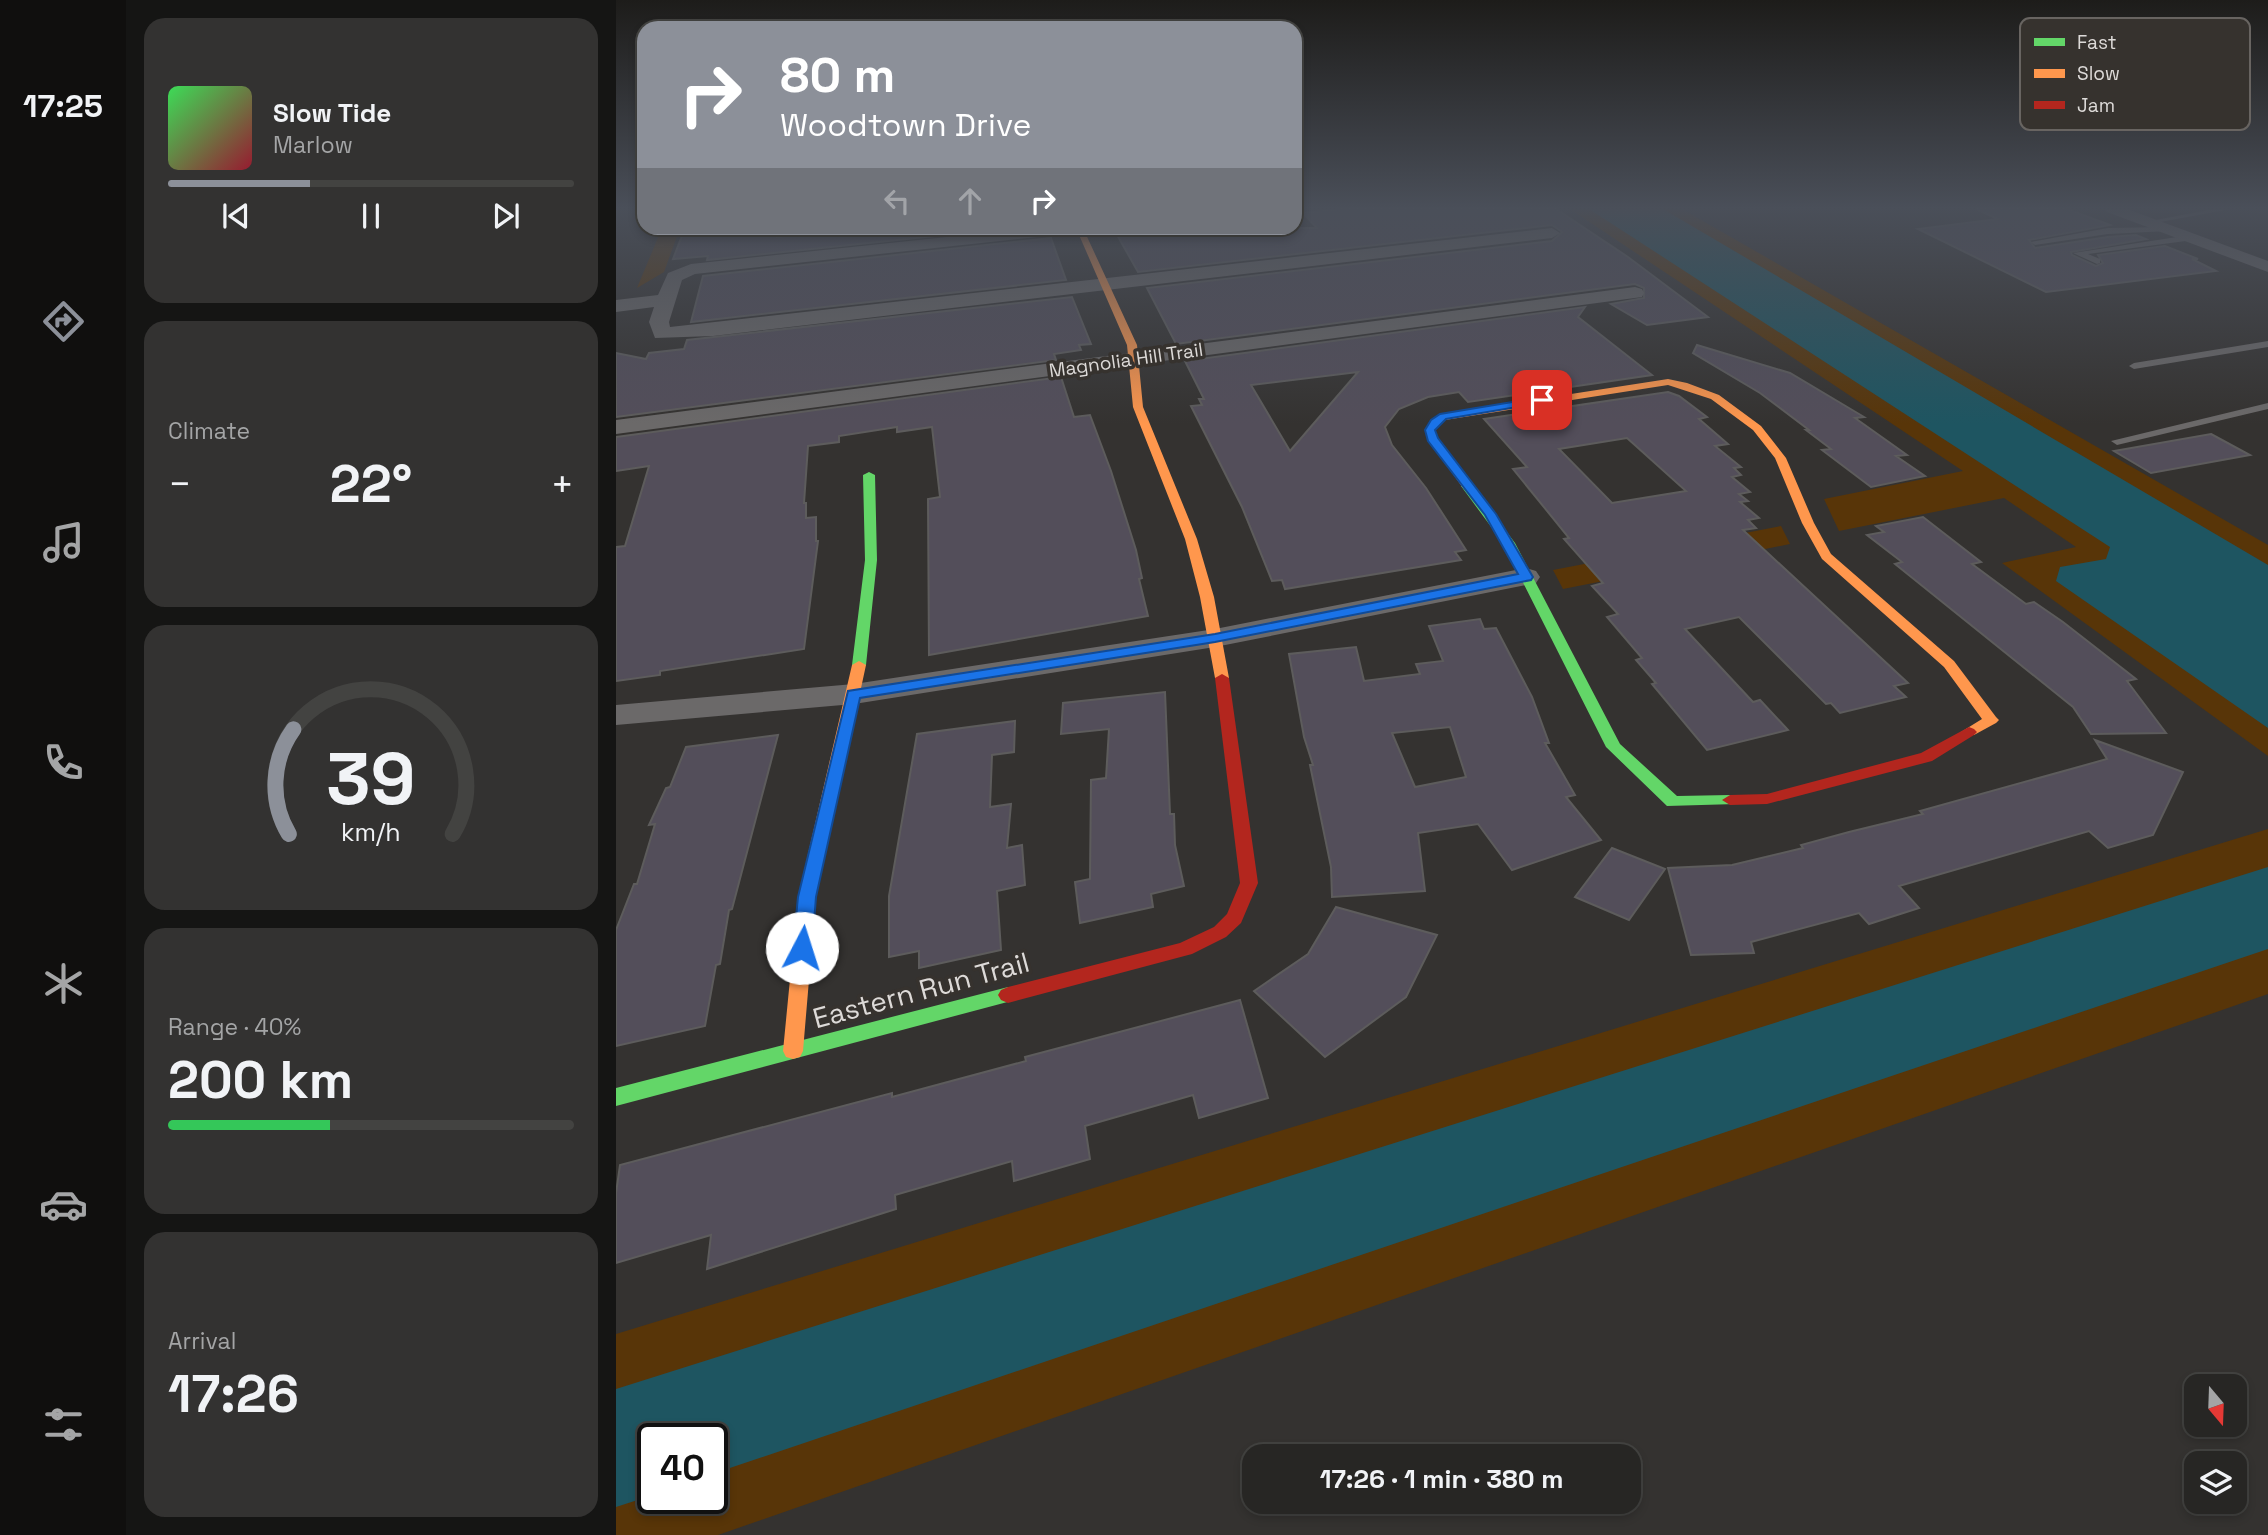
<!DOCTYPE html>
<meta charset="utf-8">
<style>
body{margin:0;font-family:"Space Grotesk",sans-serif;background:#333231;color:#f1f3f6;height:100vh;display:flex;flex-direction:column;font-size:26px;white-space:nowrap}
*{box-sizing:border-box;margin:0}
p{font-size:23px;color:#a4a5a6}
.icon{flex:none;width:38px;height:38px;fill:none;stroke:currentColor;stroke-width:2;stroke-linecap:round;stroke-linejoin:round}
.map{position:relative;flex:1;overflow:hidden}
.sheet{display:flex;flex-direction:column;gap:18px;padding:18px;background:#151514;width:490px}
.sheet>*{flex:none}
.guide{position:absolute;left:21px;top:21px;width:665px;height:214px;border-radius:21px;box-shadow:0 4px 10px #0003,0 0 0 2px #434341;background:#8c9099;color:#fff;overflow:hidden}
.needle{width:46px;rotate:161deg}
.buttons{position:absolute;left:1568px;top:1374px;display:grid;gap:14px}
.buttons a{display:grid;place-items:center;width:63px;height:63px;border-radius:14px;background:#272624;box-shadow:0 4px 10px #0003,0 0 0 2px #434341;font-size:35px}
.speed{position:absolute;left:21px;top:1423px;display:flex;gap:14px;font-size:35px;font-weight:700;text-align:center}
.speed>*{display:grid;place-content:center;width:91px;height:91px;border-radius:50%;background:#272624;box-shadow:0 4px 10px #0003,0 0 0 2px #434341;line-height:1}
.speed .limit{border:4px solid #111;border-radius:10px;background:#fff;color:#111}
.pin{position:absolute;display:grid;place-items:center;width:60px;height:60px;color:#fff;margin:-30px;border-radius:14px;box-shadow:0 4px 10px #0006}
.me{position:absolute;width:77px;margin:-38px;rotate:5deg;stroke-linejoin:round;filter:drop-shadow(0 0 5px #0008)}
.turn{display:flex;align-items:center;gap:24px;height:147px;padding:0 28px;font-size:32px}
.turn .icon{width:91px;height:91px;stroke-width:2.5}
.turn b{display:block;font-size:49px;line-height:60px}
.lanes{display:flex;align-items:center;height:66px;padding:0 28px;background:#0003;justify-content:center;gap:35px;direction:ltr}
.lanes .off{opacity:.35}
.big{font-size:52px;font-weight:800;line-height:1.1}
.sheet .tile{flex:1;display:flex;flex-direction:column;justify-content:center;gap:10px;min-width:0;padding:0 24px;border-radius:21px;background:#333231}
.sheet .dial{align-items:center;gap:0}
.dial svg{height:182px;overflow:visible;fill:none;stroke:#434341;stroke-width:7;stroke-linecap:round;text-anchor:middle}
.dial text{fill:#f1f3f6;stroke:none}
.song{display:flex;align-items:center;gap:21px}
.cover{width:84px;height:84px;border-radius:10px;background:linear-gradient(135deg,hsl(130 70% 55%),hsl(350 70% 35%))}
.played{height:7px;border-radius:4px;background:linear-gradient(90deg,#8c9099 35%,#434341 35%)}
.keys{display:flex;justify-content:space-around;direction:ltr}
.heat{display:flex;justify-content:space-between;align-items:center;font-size:38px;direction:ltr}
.charge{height:10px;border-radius:5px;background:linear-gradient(90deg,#34c759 40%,#434341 0)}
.trip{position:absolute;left:626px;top:1444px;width:399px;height:70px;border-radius:21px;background:#272624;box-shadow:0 4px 10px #0003,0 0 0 2px #434341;font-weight:800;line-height:70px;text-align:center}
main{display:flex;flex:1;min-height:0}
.tab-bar{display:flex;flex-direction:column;width:126px;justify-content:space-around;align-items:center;background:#100f0e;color:#a4a5a6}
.tab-bar .icon{width:49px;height:49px}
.tab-bar .selected{color:#8c9099}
.tab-bar b{font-size:32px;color:#f1f3f6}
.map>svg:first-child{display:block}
.green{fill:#583508;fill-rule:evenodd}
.water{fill:#1e5561}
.building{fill:#534e5a;stroke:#5d5c5c;stroke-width:2;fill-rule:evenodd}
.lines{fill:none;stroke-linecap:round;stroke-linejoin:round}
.lane{fill:#6b6969;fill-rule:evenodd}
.street{fill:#6b6969;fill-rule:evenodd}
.fast{fill:#63d668;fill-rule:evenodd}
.slow{fill:#ff974d;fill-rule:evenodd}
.jam{fill:#b3261e;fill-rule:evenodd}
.route{fill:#1a73e8;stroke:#114b97;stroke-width:2}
.labels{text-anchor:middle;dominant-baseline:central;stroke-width:7;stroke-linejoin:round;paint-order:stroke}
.far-street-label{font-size:19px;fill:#dddad8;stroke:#36322e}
.near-street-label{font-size:28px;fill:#dddad8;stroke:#36322e}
.key{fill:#36322e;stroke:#686461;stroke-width:2}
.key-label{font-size:19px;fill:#dddad8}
</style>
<main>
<nav class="tab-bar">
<b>17:25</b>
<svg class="icon selected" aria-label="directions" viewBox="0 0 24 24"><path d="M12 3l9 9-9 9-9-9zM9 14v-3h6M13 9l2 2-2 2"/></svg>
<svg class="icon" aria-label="music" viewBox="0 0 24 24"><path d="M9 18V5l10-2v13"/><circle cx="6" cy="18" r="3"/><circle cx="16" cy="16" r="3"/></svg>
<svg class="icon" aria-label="phone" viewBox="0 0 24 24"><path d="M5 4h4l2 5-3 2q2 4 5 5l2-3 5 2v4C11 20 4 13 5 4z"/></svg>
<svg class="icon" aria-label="climate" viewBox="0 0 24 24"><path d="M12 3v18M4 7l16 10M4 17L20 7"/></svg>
<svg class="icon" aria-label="car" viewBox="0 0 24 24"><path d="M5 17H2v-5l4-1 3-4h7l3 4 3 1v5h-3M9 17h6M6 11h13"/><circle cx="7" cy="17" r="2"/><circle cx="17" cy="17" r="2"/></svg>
<svg class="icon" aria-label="filters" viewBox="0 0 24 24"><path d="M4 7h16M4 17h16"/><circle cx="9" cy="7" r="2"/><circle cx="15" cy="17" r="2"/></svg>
</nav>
<section class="sheet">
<div class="tile">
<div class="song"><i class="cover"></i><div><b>Slow Tide</b><p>Marlow</p></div></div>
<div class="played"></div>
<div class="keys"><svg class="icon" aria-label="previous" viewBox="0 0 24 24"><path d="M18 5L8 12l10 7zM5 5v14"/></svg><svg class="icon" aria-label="pause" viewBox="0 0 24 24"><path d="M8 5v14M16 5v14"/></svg><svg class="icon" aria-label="next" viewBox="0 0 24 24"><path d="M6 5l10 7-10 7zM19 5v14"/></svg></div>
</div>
<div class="tile"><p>Climate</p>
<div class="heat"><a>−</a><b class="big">22°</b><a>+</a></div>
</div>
<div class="tile dial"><svg viewBox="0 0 100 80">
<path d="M14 69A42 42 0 1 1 86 69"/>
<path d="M14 69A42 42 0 0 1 16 23" stroke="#8c9099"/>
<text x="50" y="56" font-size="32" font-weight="700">39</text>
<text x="50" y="72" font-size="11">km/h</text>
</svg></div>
<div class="tile"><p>Range · 40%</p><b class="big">200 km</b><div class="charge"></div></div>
<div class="tile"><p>Arrival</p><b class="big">17:26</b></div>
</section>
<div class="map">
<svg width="1652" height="1535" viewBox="0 0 1652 1535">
<rect width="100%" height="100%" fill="#343230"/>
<g class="green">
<path d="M954,209h112l586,336v211l-266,-193 74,-16 -72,-49 -165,33 -15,-32 139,-28z"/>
<path d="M46,228h18l-16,44 -27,16z"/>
<path d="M1165,526l9,18 -227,45 -10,-19z"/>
<path d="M1652,829v165l-1550,541h-102v-201zM37,1438h59v60h-59z"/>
</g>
<g class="water">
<path d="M973,209h74l605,356v163l-212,-147 4,-14 46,-8 4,-12z"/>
<path d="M1652,867v82l-1556,525v-36h-59v57l-37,12v-118z"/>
</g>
<g class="building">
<path d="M726,209h214l72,48 80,60 -61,8 -36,-21 33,-6v-10l-9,-4 -459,60 -29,-56 405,-47 10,-9 -10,-7 -414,47 -22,-39 48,-5h153l-14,-15z"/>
<path d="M1360,209h91l43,16 -81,15 6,8 73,-11 28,-2 10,4 -75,13 1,3 24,11 7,-3 -5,-8 67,-9 33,13h-6l24,12 -170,21 -128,-63 80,-10z"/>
<path d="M69,228h93l-1,9 89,-9h145l-304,32 1,-4 -35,3z"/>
<path d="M435,238l15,42 -375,42 12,-46z"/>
<path d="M456,297l19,47 -12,1 2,5 -27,4 2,6 -440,57v-64l30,6 3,-6 35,-4 3,-9z"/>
<path d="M969,307l-7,10 74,58 -184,27 -9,-10 -31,5 -29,12 -14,18 7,18 34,43 40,62 -11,2 6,8 -176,29 -3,-9 -10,1 -30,-74 -51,-101 11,-1 -3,-6h5l-19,-38zM742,372l-68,79 -39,-66z"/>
<path d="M1081,345l93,28 74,44 -9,1 52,37 -11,1 29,20 -54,11 -49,-37 9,-1 -25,-19h3l-49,-37 -67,-40z"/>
<path d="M445,377l13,40 16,-2 21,56 25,79 6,28 -3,1 9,37 -219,39 -1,-156 12,-2 -8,-70 -35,5v-5l-58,9v6l-31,4 -4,57h2v15l10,-1v24h2l-14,108 -144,22v4l-44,6v-134l9,-1 24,-80 -33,5v-34z"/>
<path d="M1052,392l11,4 28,21 -8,2 29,25 -13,2 26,21 -7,1 7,7 -9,2 18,15 -11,2 9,7 -8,1 19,16 -11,2 8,8 -13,2 165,153 -14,3 12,11 -66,16 -9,-10 -5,1 -87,-87 -54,12 68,73 7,-2 28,30 -81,20 -55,-66 4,-1 -20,-23 6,-2 -35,-41 11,-3 -26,-28 11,-3 -39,-44 5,-1 -56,-69 14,-2 -43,-48zM1011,438l59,53 -74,12 -53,-54z"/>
<path d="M1595,434l39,21 -99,18 -37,-22z"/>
<path d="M1307,517l58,45 -9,2 54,40 8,-2 29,20 73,57 -9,2 39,52 -75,1 -18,-27 -178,-143 7,-2 -35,-27 17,-3 -8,-6z"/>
<path d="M864,619l4,10 12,-1 36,69 17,46h-4l30,52 -9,2 35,43 -89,30 -34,-46 -60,9 7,58 -93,6 -1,-30 -21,-102h3l-9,-28 -15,-83 67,-7 8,34 56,-7 -4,-10 27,-3 -14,-35zM834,727l16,50 -51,10 -23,-54z"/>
<path d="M549,692l5,122h4l1,31 9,41 -33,8 2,13 -73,16 -5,-41 15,-3 1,-99 15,-2 3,-49 -48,5 2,-31z"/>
<path d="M399,721l-1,31 -22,3 -2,52 21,-3 -4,44 15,-3 3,40 -28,6 4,59 -82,18v-17l-30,6v-61l28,-162z"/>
<path d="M162,735l-46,174 -3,1 -9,54 -4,1 -11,61 -89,20v-116l18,-46h3l18,-60 -6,1 17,-37 4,-1 16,-40z"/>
<path d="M1479,740l88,32 -30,63 -45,13 -19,-17 -190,55 20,22 -50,16 -10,-11 -108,29 3,11 -63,2 -23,-87 64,-3 71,-17 -2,-3 48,-13 74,-18 -3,-3 187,-52z"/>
<path d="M996,848l53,21 -36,51 -54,-23z"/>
<path d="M720,907l101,28 -31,62 -81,60 -71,-66 54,-37z"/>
<path d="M624,1000l28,98 -69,20 -6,-23 -108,31 5,33 -76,22 -2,-20 -117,34 1,14 -189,60 4,-34 -95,28v-70l4,-28 272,-72v4l134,-36 -1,-4z"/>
</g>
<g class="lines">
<g class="lane">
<path d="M1598,209h17l-82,15 -4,-2z"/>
<path d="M1549,227l3,4 -60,3 -73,11 -4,-3 77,-14z"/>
<path d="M1574,235l3,5 -105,14 12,5v4l-3,1 -24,-11z"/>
<path d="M1652,341v6l-134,22 -5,-3 5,-3z"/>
<path d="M1652,403v6l-151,36 -6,-4z"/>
</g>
<g class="street">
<path d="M1489,209h22l141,52v11l-161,-60z"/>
<path d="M415,228h50l-8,5 -378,41 -13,6 -13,42 1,5 882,-99 8,5 -8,5 -839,98 -58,2 -6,-16 5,-15 -38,5v-12l42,-5 10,-22 23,-9z"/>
<path d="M1019,287l7,2 2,4 -2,4 -1026,137v-14z"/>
<path d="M910,568l10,3 4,6 -4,6 -321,64 -361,57 -238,21v-20l238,-21 361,-55z"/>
</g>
<g class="fast">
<path d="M253,472l6,3 2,85 -11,105 -7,4 -7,-4 13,-105 -2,-85z"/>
<path d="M851,483l4,1 44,59 105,201 57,52 53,-1 6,1 2,4 -2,4 -69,2 -61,-59 -103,-204 -42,-57z"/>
<path d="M392,987l7,3 3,5 -3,5 -399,106v-18z"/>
</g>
<g class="slow">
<path d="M460,228h7l54,117 6,62 54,132 17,58 15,81 -2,3 -5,1 -7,-4 -15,-81 -15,-58 -52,-132 -6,-62z"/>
<path d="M1052,379l19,4 32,12 42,31 25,32 28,65 17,31 123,107 42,56 3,3 -3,3 -22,12h-10l-3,-3 21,-13 -38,-52 -122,-108 -20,-36 -27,-65 -22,-28 -42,-31 -43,-14 -223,35 -10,10 2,8 36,48 -6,3 -4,-1 -36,-50 -2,-8 17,-16z"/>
<path d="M243,661l7,4 -50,232 -13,154 -3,6 -7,2 -7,-2 -3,-6 15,-154 54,-232z"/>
</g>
<g class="jam">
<path d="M606,674l7,4 29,205 -17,40 -15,14 -34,17 -184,49 -7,-3 -3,-5 3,-5 7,-3 172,-44 34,-16 13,-13 13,-31 -25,-205z"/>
<path d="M1353,727l5,2 3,3 -3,3 -42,26 -165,43 -37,1 -8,-5 8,-5 37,-1 154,-41z"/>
</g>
</g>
<linearGradient id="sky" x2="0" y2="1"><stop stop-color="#1d1c1a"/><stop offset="0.49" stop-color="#4a4f59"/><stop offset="1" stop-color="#4a4f59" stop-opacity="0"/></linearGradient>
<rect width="1652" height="424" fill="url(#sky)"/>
<path class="route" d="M926,397l4,1v4l-100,17 -11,11 3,8 58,76 37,63 -2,3 -316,62 -355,56 -44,199 -4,51 -3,6h-13l-3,-6 5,-51 50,-206 367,-57 303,-60 -33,-59 -57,-74 -3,-11 6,-10 9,-6z"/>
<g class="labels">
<g class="far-street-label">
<text transform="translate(510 360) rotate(-8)">Magnolia Hill Trail</text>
</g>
<g class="near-street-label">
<text transform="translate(305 990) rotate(-15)">Eastern Run Trail</text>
</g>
</g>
<rect x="1404" y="18" width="230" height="112" rx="10" class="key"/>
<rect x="1418" y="38" width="31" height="8" fill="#63d668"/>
<rect x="1418" y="69" width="31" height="9" fill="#ff974d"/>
<rect x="1418" y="101" width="31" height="8" fill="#b3261e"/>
<g class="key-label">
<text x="1461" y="49">Fast</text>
<text x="1461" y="80">Slow</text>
<text x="1461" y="112">Jam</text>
</g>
</svg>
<div class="buttons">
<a><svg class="needle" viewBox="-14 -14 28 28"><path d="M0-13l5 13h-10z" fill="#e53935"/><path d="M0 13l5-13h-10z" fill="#a4a5a6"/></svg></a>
<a><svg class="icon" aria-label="layers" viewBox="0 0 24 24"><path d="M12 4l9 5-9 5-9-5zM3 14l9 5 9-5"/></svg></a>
</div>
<div class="speed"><div class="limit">40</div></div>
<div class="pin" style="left:926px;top:400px;background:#d93025"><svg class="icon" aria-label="arrive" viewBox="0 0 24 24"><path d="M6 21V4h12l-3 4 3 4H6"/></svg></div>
<svg class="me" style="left:186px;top:948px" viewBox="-20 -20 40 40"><circle r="19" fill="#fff"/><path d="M0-13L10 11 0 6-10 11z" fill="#1a73e8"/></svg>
<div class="trip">17:26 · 1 min · 380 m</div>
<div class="guide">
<div class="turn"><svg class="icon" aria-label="right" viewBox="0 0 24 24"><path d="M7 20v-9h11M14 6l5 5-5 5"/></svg><div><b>80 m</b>Woodtown Drive</div></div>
<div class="lanes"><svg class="icon off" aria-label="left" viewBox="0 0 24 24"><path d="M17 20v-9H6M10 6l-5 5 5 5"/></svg><svg class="icon off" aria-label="ahead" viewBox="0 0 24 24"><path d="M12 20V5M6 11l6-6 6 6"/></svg><svg class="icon" aria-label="right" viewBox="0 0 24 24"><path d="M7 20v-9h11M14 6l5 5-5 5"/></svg></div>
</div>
</div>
</main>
